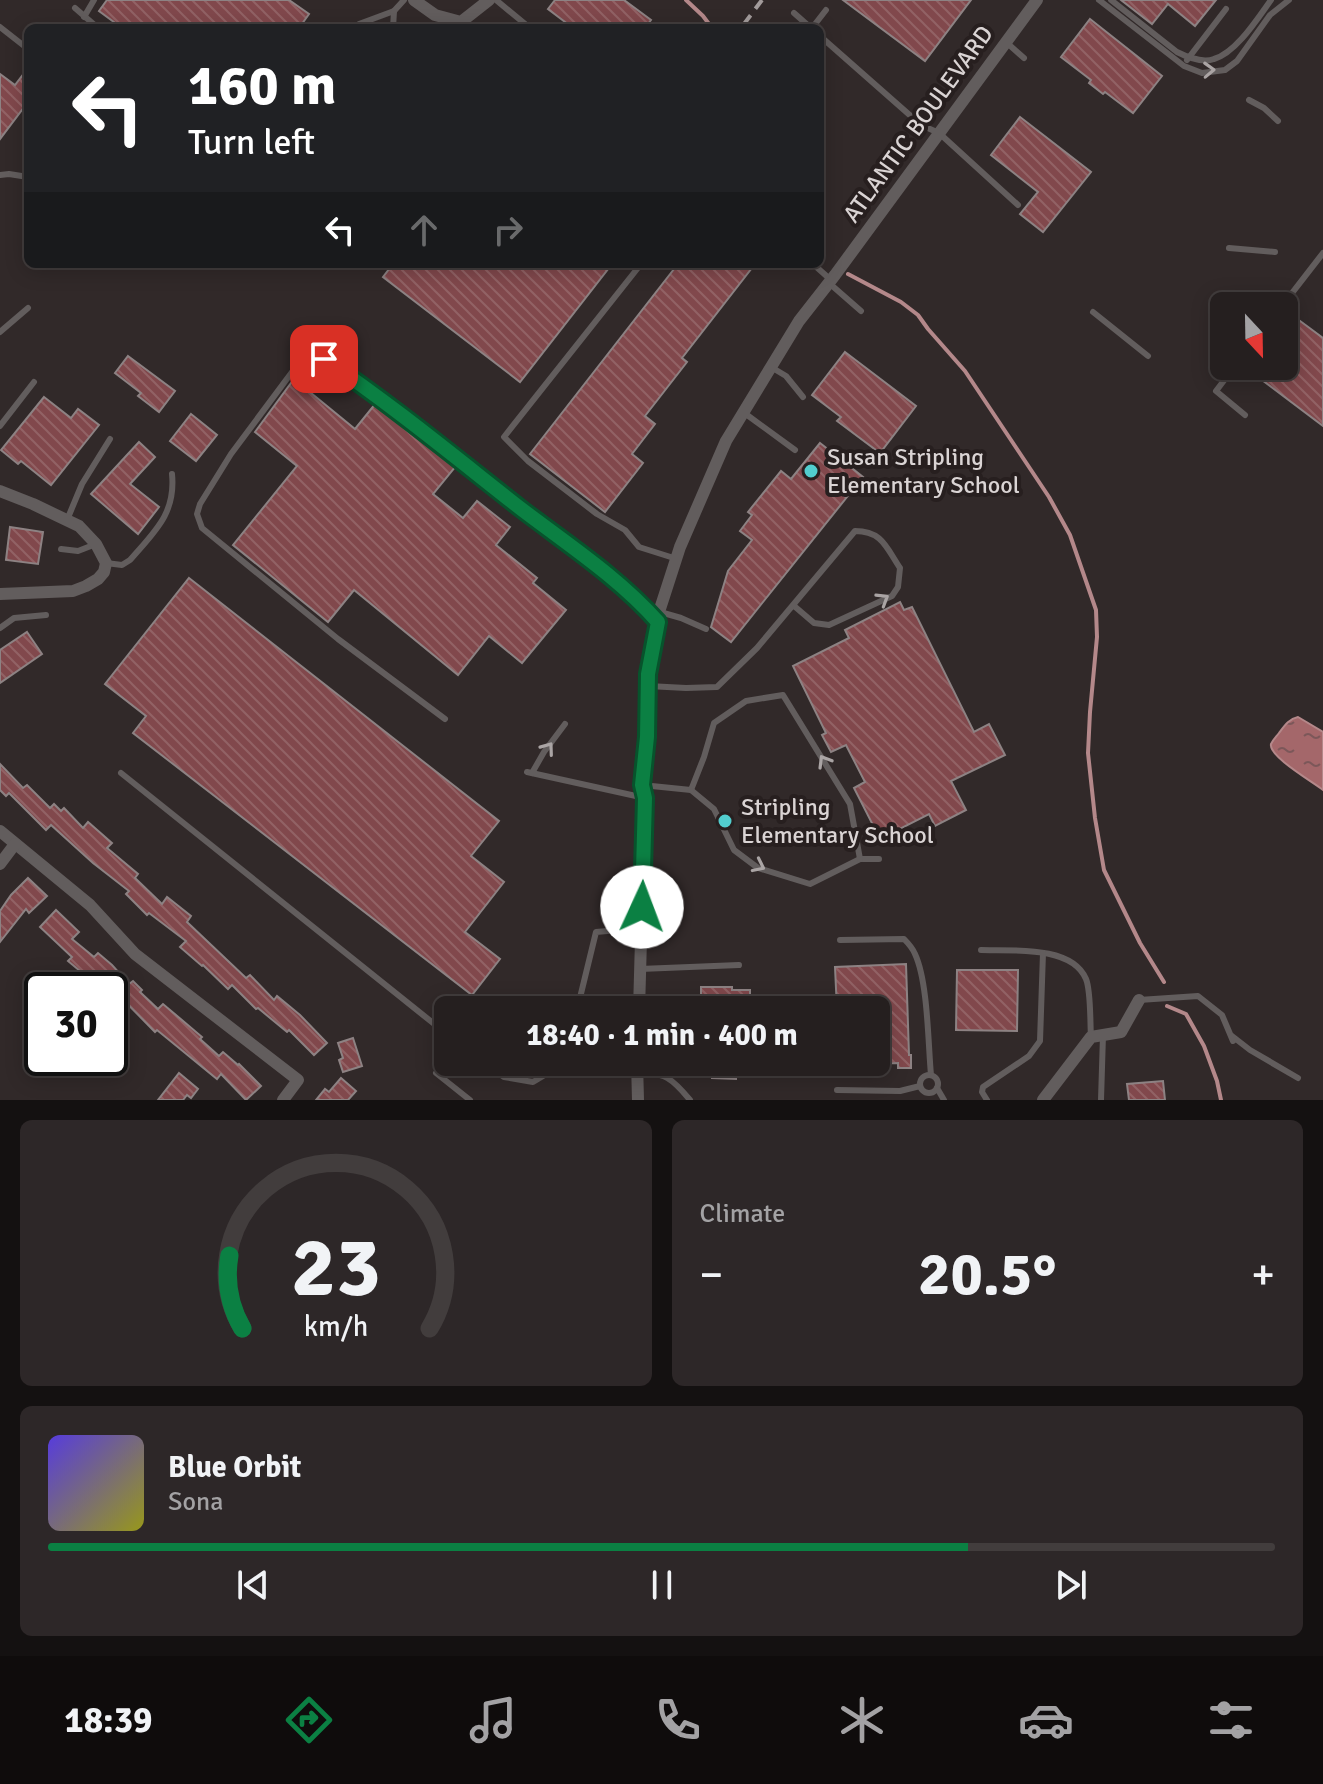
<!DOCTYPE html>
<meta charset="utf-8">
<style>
body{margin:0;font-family:Signika,sans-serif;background:#2d2728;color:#f1f3f6;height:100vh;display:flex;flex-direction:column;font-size:30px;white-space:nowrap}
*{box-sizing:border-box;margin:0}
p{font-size:26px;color:#a3a2a4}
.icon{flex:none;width:44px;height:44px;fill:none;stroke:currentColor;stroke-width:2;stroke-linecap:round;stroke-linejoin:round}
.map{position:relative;height:1100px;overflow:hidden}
.drawer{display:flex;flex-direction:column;gap:20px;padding:20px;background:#141111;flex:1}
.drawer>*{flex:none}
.banner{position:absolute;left:24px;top:24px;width:800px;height:244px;border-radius:12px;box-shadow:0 4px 20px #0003,0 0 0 2px #423d3d;background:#202124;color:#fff;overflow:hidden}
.needle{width:52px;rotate:158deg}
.fabs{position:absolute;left:1210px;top:292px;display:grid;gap:16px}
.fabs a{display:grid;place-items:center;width:88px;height:88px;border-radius:12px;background:#251f1f;box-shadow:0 4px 20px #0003,0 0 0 2px #423d3d;font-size:40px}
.speed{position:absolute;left:24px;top:972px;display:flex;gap:16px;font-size:40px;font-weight:700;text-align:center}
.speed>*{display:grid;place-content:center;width:104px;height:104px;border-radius:50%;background:#251f1f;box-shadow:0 4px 20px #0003,0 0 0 2px #423d3d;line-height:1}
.speed .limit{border:4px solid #111;border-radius:12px;background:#fff;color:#111}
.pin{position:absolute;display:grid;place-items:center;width:68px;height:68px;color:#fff;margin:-34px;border-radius:16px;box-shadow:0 4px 12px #0006}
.me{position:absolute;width:88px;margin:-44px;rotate:2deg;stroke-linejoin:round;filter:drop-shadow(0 0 6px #0008)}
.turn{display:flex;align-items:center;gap:28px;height:168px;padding:0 32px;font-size:36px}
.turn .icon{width:104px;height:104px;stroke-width:2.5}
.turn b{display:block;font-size:56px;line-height:68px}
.lanes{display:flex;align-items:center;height:76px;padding:0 32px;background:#0003;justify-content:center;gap:40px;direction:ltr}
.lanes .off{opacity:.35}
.big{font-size:60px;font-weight:800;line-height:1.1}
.drawer .card{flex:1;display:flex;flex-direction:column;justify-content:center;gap:12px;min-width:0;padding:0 28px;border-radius:12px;background:#2d2728}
.drawer .dial{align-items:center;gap:0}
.dial svg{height:208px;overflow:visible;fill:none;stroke:#423d3d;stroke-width:7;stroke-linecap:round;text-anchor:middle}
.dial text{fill:#f1f3f6;stroke:none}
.song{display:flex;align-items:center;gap:24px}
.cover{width:96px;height:96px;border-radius:12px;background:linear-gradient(135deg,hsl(250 70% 55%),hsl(60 70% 35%))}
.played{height:8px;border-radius:4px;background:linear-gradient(90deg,#0b8043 75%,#423d3d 75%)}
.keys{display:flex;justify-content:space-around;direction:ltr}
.heat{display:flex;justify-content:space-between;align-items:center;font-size:44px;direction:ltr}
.drawer .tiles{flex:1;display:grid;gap:20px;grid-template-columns:1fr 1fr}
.card:last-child{grid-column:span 2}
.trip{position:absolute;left:434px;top:996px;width:456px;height:80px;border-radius:12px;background:#251f1f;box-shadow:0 4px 20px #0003,0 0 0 2px #423d3d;font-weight:800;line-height:80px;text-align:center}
.menu{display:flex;height:128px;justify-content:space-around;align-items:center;background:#0f0c0c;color:#a3a2a4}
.menu .icon{width:56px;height:56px}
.menu .active{color:#0b8043}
.menu b{font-size:36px;color:#f1f3f6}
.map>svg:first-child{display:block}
.water{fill:url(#water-ripples);stroke:#b4888a;stroke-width:2}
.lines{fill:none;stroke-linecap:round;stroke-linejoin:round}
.stream{stroke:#b4888a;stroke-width:4}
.building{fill:url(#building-back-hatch);stroke:#8d8283;stroke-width:2}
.service{stroke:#625d5d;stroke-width:6}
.minor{stroke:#625d5d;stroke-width:12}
.rail{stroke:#a29b9b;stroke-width:4;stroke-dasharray:16 8;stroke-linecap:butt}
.oneway{stroke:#aaa4a4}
.route-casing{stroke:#07532c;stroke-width:20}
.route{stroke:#0b8043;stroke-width:14}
.poi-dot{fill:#52cdce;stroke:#271f1f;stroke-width:3}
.labels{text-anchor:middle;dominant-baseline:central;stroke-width:8;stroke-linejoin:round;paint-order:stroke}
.street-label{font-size:24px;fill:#dad4d4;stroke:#271f1f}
.poi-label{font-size:24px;fill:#dad4d4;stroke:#271f1f;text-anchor:start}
</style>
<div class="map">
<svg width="1323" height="1100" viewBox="0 0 1323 1100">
<defs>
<pattern id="water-ripples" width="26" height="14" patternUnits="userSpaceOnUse" patternTransform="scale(2)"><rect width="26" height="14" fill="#a4676a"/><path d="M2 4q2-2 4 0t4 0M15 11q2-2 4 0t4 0" fill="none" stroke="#7c5759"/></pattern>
<pattern id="building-back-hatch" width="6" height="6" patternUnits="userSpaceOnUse" patternTransform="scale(2)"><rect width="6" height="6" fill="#81484c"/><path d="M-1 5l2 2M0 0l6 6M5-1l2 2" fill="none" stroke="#926265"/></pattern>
</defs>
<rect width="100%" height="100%" fill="#312929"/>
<path class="water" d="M1298,717l25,15v58c-10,-8 -55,-34 -52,-46 2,-4 5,-7 8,-11 6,-8 10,-14 19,-16z"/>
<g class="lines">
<g class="stream">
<path d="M686,0l17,16 9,12"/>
<path d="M848,274l53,28 17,13 10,14 37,42 84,126 21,38 26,75 1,27 -7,75 -2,41 7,65 9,52 36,73 24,39"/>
<path d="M1167,1006l19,8 18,32 13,35 4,19"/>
</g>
</g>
<g class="building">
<path d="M107,0h182l20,14 -10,14h-177l-23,-17z"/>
<path d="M555,0h69l27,20 -6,8h-72l-25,-19z"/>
<path d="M843,0h128l-46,61z"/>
<path d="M1121,0h95l-21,26 -27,-22 -16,20z"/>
<path d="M1090,19l72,57 -29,37 -28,-21 -2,2 -14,-11 2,-3 -30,-23z"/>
<path d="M28,68v34l-28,37v-65l15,11z"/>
<path d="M1020,117l71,55 -48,60 -23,-18 18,-22 -47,-37z"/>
<path d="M393,264h219l-92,118 -137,-105z"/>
<path d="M678,264h77l-73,94 5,4 -42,54 10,8 -23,30 11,9 -38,49 -75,-58z"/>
<path d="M1292,315l31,23v88l-73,-55 4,-5h30v-39z"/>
<path d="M845,352l71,54 -36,47 -43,-32 4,-4 -29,-22z"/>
<path d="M128,356l47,35 -16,21 -21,-16 3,-3 -26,-20z"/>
<path d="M294,379l61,50 21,-26 80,63 -23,28 30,24 14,-17 33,26 -14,18 41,33 -4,5 33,27 -44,53 -33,-27 -31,39 -104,-85 -26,32 -95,-77 64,-79 -42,-34z"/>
<path d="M44,397l27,21 7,-9 21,16 -48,60 -30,-24 -3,3 -17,-14z"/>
<path d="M191,414l26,21 -21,26 -26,-20z"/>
<path d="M139,442l16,15 -25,27 29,23 -21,27 -47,-40z"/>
<path d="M820,443l43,34 -132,165 -20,-15 17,-56 24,-31 -12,-9 12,-16 -4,-3 33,-41 10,8z"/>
<path d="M10,527l33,5 -5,32 -32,-4z"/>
<path d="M189,578l310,243 -28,35 33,26 -39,50 35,27 -28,36 -339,-262 13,-17 -41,-32z"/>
<path d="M900,602l4,8 8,-3 62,125 15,-8 16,31 -54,26 15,29 -31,16 -6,-12 -49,25 -26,-51 11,-6 -19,-37 -15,7 -9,-17 4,-2 -33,-67 56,-28 -4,-8z"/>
<path d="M27,632l15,22 -42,29v-33z"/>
<path d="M0,764l23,24 4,-3 23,23 4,-4 7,7 3,-3 19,20 5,-6 24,21 -5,5 31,26 -3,4 27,26 5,-7 24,19 -4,6 59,56 4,-3 24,25 3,-4 23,19 27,28 -13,12 -25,-25 -2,2 -29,-24 -2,1 -24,-24 -4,4 -25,-24 -1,1 -22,-19 6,-6 -37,-28 -2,2 -21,-21 3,-3 -36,-28 -42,-38 -5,5 -37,-37 -3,3 -6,-6z"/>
<path d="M28,878l19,18 -18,17 -3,-4 -26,33v-31l11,-16z"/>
<path d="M56,910l23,22 -7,7 22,18 4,-4 14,12 17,19 4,-3 9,9 -2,2 18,17 5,-5 39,33 -2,2 19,17 4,-4 15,13 1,-1 22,22 -15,14 -25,-26 -4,5 -60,-49 -2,2 -57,-58 -6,7 -24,-20 4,-4 -32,-30z"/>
<path d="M906,964l3,91h2v13h-13v-5l-22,1v-54h-39l-2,-43z"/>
<path d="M957,970h61l-1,61 -61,-1z"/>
<path d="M701,987h31v3h18v20h-49z"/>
<path d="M353,1038l9,28 -19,6 -4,-12 4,-2 -5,-15z"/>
<path d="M712,1062h24v17l-24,-1z"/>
<path d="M179,1073l19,16 -7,9 -4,-3 -4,5h-25z"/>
<path d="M341,1078l15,13 -8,9h-32l9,-11 4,3z"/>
<path d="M1163,1081l2,19h-36l-2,-16z"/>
</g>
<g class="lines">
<g class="service">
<path d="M496,0l34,28"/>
<path d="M1099,0l85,66 18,7 23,-3 12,-9 33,-46 19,-15"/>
<path d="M1111,0l66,52c10,5 26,11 37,7 22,-6 44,-41 57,-59"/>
<path d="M75,8l23,20"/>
<path d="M794,13l17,15"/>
<path d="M84,17l10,-17"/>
<path d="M359,24l35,-13 10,-11"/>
<path d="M0,27l28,22"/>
<path d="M393,28l1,-17"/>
<path d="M812,28l14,-18"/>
<path d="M820,36l101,89 18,8 79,72"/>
<path d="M1006,42l18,16"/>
<path d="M1187,60l39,-51"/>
<path d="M1249,100l15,8 14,13"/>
<path d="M0,175l9,-1 19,3"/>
<path d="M1229,248l46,4"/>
<path d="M641,264l-137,173 24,24 69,53 28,16 14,17 38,12"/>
<path d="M813,264l18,16"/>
<path d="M829,283l32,28"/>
<path d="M1282,306l41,-53"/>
<path d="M1093,312l55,44"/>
<path d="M0,332l28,-24"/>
<path d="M1235,366l-19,25 29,24"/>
<path d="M771,367l15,9 17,21"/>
<path d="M743,412l52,38"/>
<path d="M0,426l34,-44"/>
<path d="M67,520l15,-36 28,-45"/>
<path d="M61,549l17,2 18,-7"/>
<path d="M106,563l16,2 8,-5c24,-28 46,-46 42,-86"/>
<path d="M660,612l21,6 25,11"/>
<path d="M0,628l14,-10 32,-3"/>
<path d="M648,686l38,2 31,-1 40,-39 98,-117c27,0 31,16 45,37l-2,19 -6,9 -63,29 -15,-2 -21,-18"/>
<path d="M445,719l-107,-80 -136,-111 -5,-14 3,-10 31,-50 70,-94c9,-7 13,-6 23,-1 68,46 131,98 196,149 47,36 97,69 138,114"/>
<path d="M527,772l118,26"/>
<path d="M121,773l327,262"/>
<path d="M532,773l12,-21 21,-28"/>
<path d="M642,785l49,5 23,19 20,41 24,18 52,16 50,-25h19"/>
<path d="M691,790l13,-33 10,-34 32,-22 37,-6 67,109 10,55"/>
<path d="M840,940l64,-1c4,4 9,10 11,15 13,28 13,89 16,121"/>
<path d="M981,950c30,1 91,-5 105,29 5,12 4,43 5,58"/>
<path d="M640,969l99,-4"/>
<path d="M1139,1000l59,-4 24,19 11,26"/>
<path d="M577,1010l19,-78 45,-4"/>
<path d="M1232,1036l18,14 48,28"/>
<path d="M448,1060l-12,13 34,27"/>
<path d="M484,1062l20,15 29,5 25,-15 2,-5"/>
<path d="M637,1070c29,4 35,8 53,30"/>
<circle cx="929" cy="1084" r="9"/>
<path d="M937,1088l7,12"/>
<path d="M837,1090l63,1 20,-5"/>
<path d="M987,1100l-5,-8 1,-5 46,-31 11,-15 3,-88"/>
<path d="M1101,1100l2,-65"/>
</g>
<g class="minor">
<path d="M414,0l21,15 26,7 28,-22"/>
<path d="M0,491l33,13 46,22 17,18 10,19 -2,9 -6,7 -12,7 -13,5 -73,3"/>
<path d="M0,831l90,74 45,49 163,126 -15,20"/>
<path d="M0,864l15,-20"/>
<path d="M639,1010l6,-212 -3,-13 5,-48 1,-63 11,-62 21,-65 46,-106 73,-120 36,-46 202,-275"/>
<path d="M637,1062l1,38"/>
<path d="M1043,1100l48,-63 30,-5 18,-32"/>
</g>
<path class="rail" d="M741,28l21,-28"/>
</g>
<defs><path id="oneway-chevron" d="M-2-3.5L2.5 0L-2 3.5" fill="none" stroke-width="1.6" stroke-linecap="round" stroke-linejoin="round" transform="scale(2)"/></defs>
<g class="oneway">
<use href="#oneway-chevron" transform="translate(1209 70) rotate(-2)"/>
<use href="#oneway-chevron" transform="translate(883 599) rotate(-32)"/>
<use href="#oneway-chevron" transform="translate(548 748) rotate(-54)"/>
<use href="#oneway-chevron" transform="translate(824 761) rotate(-121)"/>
<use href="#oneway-chevron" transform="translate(759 866) rotate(26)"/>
</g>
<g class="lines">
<defs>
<path id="route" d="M324,359c68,46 131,98 196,149 47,36 98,69 138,114l-10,52 -1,63 -5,48 3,13 -3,109"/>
</defs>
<use href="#route" class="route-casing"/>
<use href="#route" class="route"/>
</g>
<g class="poi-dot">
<circle cx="811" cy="471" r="8"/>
<circle cx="725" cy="821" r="8"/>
</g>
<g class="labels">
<g class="street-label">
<text transform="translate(918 124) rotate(-54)">ATLANTIC BOULEVARD</text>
</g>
<g class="poi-label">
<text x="827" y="457">Susan Stripling<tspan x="827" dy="28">Elementary School</tspan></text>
<text x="741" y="807">Stripling<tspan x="741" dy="28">Elementary School</tspan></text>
</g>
</g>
</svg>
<div class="fabs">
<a><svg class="needle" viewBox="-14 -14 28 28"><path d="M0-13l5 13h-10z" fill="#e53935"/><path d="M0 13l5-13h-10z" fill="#a3a2a4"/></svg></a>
</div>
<div class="speed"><div class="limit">30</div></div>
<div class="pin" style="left:324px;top:359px;background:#d93025"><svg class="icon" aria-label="arrive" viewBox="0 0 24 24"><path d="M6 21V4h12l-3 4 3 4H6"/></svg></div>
<svg class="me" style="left:642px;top:907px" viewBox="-20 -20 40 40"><circle r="19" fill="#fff"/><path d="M0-13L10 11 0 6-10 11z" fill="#0b8043"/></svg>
<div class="trip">18:40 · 1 min · 400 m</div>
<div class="banner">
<div class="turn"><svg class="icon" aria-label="left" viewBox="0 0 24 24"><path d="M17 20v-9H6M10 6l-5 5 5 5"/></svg><div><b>160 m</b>Turn left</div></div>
<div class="lanes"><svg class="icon" aria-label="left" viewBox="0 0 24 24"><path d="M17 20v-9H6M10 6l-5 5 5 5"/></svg><svg class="icon off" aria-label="ahead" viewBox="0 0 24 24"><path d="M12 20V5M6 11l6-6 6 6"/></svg><svg class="icon off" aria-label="right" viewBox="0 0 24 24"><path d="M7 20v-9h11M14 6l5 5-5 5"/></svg></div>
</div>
</div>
<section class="drawer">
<div class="tiles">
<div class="card dial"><svg viewBox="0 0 100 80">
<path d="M14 69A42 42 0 1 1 86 69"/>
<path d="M14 69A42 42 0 0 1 9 41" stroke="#0b8043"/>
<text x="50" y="56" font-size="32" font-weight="700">23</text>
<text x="50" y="72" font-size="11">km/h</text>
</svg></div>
<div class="card"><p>Climate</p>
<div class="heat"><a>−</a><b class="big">20.5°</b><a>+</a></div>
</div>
<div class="card">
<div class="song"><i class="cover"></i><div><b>Blue Orbit</b><p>Sona</p></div></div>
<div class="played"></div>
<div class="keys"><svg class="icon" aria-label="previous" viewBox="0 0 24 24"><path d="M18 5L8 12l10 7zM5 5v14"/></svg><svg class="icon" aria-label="pause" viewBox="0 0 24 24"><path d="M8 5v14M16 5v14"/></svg><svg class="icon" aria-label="next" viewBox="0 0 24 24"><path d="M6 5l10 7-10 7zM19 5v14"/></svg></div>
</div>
</div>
</section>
<nav class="menu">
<b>18:39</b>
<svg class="icon active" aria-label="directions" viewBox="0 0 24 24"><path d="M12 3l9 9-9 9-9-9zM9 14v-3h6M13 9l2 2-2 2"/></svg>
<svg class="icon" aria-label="music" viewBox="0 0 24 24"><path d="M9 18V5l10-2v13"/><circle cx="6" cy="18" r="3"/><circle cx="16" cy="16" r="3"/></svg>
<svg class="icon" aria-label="phone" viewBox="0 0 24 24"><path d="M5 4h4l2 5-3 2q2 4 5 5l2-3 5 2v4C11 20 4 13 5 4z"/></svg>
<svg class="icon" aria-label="climate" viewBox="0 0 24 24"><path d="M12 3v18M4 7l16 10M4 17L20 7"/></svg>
<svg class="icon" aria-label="car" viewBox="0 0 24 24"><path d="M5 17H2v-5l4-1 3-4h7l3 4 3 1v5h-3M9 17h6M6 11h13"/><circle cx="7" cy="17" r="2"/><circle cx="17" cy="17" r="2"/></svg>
<svg class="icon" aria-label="filters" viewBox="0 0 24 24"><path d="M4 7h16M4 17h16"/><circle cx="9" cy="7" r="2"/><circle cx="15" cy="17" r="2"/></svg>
</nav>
